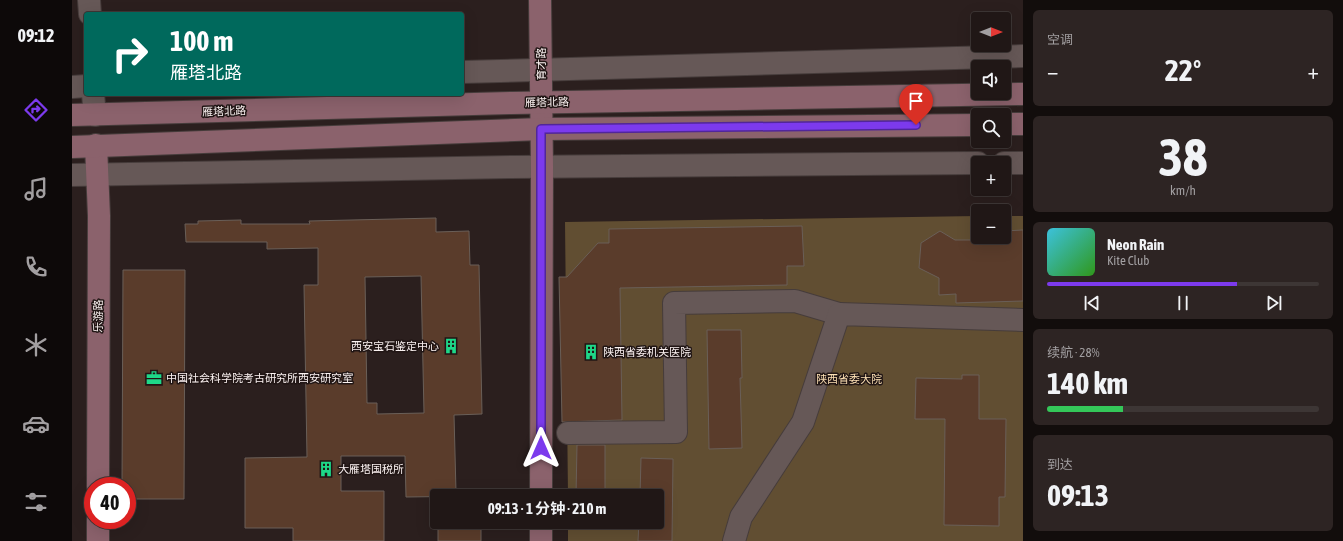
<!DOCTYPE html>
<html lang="zh">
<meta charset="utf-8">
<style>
body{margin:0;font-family:"Asap Condensed","Noto Sans SC",sans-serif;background:#2d2423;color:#f1f3f6;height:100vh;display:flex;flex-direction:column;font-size:15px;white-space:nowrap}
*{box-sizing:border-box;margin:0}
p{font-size:13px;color:#a29fa1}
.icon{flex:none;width:22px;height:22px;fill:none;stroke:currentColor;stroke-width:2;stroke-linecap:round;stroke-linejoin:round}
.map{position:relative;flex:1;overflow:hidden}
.sheet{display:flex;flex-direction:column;gap:10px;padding:10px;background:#120d0c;width:320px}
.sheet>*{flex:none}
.top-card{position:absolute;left:12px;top:12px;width:380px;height:84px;border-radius:4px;box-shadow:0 4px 16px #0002,0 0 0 1px #3d3635;background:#00695c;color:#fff;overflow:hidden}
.needle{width:26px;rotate:90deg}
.tools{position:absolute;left:899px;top:12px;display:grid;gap:8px}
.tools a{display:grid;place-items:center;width:40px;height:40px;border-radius:4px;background:#201716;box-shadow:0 4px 16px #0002,0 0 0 1px #3d3635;font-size:20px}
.speed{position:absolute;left:12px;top:477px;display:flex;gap:8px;font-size:20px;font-weight:700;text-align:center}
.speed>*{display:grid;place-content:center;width:52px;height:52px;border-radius:50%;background:#201716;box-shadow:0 4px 16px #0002,0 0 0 1px #3d3635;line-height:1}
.speed .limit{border:6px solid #d22;background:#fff;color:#111}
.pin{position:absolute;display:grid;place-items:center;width:34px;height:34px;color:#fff;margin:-41px -17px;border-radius:50% 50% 50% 0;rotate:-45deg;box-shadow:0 0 4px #0007}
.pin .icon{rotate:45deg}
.me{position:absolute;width:44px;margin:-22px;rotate:0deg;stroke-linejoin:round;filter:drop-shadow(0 0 3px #0008)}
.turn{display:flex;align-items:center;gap:14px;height:84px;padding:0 20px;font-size:18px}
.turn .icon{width:52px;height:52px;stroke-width:2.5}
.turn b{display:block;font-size:28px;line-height:34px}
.big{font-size:30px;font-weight:700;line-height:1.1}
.sheet .widget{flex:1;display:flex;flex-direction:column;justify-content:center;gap:6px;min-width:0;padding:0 14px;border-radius:6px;background:#2d2423}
.sheet .dial{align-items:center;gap:0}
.dial b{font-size:52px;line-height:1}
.song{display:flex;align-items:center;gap:12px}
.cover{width:48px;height:48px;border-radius:6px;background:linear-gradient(135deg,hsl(190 70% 55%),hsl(110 70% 35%))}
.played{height:4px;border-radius:2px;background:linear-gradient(90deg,#7c3aed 70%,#3d3635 70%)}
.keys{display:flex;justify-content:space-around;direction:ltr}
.heat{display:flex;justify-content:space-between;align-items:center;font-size:22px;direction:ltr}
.charge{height:6px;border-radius:3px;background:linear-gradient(90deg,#34c759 28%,#3d3635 0)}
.trip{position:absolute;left:358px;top:489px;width:234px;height:40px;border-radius:4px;background:#201716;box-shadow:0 4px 16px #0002,0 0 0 1px #3d3635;font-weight:700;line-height:40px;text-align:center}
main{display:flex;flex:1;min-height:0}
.menu{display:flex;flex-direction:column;width:72px;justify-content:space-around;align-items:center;background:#0d0909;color:#a29fa1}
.menu .icon{width:28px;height:28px}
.menu .on{color:#7c3aed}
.menu b{font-size:18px;color:#f1f3f6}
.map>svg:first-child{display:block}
.forest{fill:#614e32}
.building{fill:#5a3c2b;stroke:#6a5f58;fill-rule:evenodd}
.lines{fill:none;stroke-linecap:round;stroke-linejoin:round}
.street-casing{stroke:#463c3b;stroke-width:24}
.secondary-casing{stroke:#463c3b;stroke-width:24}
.street{stroke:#665857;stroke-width:22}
.secondary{stroke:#8b626c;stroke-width:22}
.route-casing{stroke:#51269a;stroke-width:10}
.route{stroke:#7c3aed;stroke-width:7}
.labels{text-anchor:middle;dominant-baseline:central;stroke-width:3;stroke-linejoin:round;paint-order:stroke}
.street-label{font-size:11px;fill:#fbf2f1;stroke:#211615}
.poi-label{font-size:11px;fill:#fbf2f1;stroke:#211615;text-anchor:start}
.park-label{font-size:11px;fill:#fcdfb4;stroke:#211615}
</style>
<main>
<nav class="menu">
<b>09:12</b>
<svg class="icon on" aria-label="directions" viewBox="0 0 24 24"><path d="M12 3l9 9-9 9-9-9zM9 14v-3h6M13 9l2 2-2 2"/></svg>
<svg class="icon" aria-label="music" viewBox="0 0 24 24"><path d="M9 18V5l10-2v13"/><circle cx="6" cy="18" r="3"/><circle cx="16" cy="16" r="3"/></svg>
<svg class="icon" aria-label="phone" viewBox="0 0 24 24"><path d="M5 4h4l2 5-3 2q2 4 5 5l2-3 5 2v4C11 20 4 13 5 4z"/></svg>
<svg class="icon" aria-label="climate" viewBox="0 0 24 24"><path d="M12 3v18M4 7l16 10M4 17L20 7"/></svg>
<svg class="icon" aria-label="car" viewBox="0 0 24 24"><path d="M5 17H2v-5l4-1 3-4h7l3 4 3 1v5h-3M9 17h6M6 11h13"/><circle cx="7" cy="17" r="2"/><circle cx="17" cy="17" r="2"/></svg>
<svg class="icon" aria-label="filters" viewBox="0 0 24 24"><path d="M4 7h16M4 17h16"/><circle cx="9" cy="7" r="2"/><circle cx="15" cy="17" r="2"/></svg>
</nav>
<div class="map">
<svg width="951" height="541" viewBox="0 0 951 541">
<rect width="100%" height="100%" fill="#2b1f1e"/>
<path class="forest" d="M906,216v21h26v-21h19v325h-455v-19h89v-26h-89l-3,-274z"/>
<g class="building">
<path d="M364,218v14l33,-1 1,34h9l3,149 -28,1 2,77h25v4l-75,1 -1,-41h-64v35h43v50h-91v-13h-48v-70l62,-1 -3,-172h14v-37l-51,1v-7h-81l-1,-18h13v-3l43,-1v4h69l-1,-3zM349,276l3,137 -47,1v-11h-10l-2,-126z"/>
<path d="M730,226l2,40h-17v19l-167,3 2,132 -60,2 -3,-145h8l31,-34h11v-14z"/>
<path d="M951,230v71l-67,2v-9l-17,1v-17l-20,-10 2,-25 19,-12 15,9h47v-3h2v-6z"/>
<path d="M51,270h62l-1,229h-57v-13h-5z"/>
<path d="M635,330h34l1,48h-2l2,70 -33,1z"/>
<path d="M890,375h17v44h27l-1,78h-6v29l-55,-1 1,-106h-30l1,-41 46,1z"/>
<path d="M505,445h28v51h-29z"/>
<path d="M569,458l32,1 -1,82h-34l1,-19h18v-26h-17z"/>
<rect x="366" y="522" width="43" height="19"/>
<path d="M504,522h29v4l-29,-1z"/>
</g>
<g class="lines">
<defs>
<g id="street">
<path d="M17,0l1,14"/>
<path d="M390,72l561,-16"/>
<path d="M0,87l14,-1"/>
<path d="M21,94l2,21"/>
<path d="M932,163h19"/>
<path d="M0,175l441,-8 465,-4"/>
<path d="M496,433l108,-1 -2,-129 121,-2 44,13"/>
<path d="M662,541l7,-24 62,-95 36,-108 184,6"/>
</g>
<g id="secondary">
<path d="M468,0l2,167 -1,329"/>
<path d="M0,115l440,-12 511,-9"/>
<path d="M932,124h19"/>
<path d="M24,145l3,71 -1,270"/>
<path d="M0,147l469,-18 437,-4"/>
<path d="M26,541v-21"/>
<path d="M469,541v-19"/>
</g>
</defs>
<use href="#street" class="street-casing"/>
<use href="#secondary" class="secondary-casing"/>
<use href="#street" class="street"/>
<use href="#secondary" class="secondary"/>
</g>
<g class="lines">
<defs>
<path id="route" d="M469,448v-319l375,-4"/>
</defs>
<use href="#route" class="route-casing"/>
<use href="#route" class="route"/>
</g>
<defs>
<symbol id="building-bare" viewBox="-9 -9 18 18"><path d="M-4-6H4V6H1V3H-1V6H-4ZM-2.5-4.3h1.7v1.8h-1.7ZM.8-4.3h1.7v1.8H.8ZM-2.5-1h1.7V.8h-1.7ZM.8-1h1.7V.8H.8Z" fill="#1ed888" stroke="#211615" stroke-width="2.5" paint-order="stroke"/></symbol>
<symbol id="office-bare" viewBox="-9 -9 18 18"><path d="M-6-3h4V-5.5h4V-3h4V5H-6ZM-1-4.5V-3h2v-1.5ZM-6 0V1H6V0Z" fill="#1ed888" stroke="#211615" stroke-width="2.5" paint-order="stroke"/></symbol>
</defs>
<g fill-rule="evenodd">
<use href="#building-bare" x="368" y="335" width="22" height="22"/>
<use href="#building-bare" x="508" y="341" width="22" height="22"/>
<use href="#office-bare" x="71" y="367" width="22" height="22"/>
<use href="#building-bare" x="243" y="458" width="22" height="22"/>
</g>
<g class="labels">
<g class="street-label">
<text transform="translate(469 64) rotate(-90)">育才路</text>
<text transform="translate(475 102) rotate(-1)">雁塔北路</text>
<text transform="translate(152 111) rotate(-2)">雁塔北路</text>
<text transform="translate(26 316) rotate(-90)">乐游路</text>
</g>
<g class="poi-label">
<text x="367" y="346" text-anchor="end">西安宝石鉴定中心</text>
<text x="531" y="352">陕西省委机关医院</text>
<text x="94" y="378">中国社会科学院考古研究所西安研究室</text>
<text x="266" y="469">大雁塔国税所</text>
</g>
<g class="park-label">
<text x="777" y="379">陕西省委大院</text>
</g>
</g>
</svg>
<div class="tools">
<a><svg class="needle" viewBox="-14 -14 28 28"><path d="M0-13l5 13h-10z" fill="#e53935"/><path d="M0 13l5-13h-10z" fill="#a29fa1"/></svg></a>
<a><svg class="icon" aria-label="sound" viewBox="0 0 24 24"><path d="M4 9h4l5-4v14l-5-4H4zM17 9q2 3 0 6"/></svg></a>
<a><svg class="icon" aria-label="search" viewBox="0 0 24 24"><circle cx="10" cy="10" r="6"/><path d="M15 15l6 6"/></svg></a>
<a>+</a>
<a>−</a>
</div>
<div class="speed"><div class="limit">40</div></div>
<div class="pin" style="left:844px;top:125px;background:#d93025"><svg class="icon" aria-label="arrive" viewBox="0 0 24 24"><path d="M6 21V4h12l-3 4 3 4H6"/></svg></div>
<svg class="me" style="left:469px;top:448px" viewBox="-20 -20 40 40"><path d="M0-17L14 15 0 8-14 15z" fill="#7c3aed" stroke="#fff" stroke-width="4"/></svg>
<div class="trip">09:13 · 1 分钟 · 210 m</div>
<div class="top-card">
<div class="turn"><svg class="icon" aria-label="right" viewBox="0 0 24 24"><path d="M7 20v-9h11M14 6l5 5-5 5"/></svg><div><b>100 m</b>雁塔北路</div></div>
</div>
</div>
<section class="sheet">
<div class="widget"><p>空调</p>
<div class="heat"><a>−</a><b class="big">22°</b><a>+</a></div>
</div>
<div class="widget dial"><b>38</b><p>km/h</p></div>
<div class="widget">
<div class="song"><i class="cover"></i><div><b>Neon Rain</b><p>Kite Club</p></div></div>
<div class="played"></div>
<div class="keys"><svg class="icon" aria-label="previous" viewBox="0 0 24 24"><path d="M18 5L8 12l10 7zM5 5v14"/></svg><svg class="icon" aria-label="pause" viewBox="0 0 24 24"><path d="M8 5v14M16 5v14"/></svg><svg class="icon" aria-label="next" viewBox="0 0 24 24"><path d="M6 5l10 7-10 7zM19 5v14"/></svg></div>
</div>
<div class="widget"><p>续航 · 28%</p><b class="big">140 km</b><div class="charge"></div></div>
<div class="widget"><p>到达</p><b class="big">09:13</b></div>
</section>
</main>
